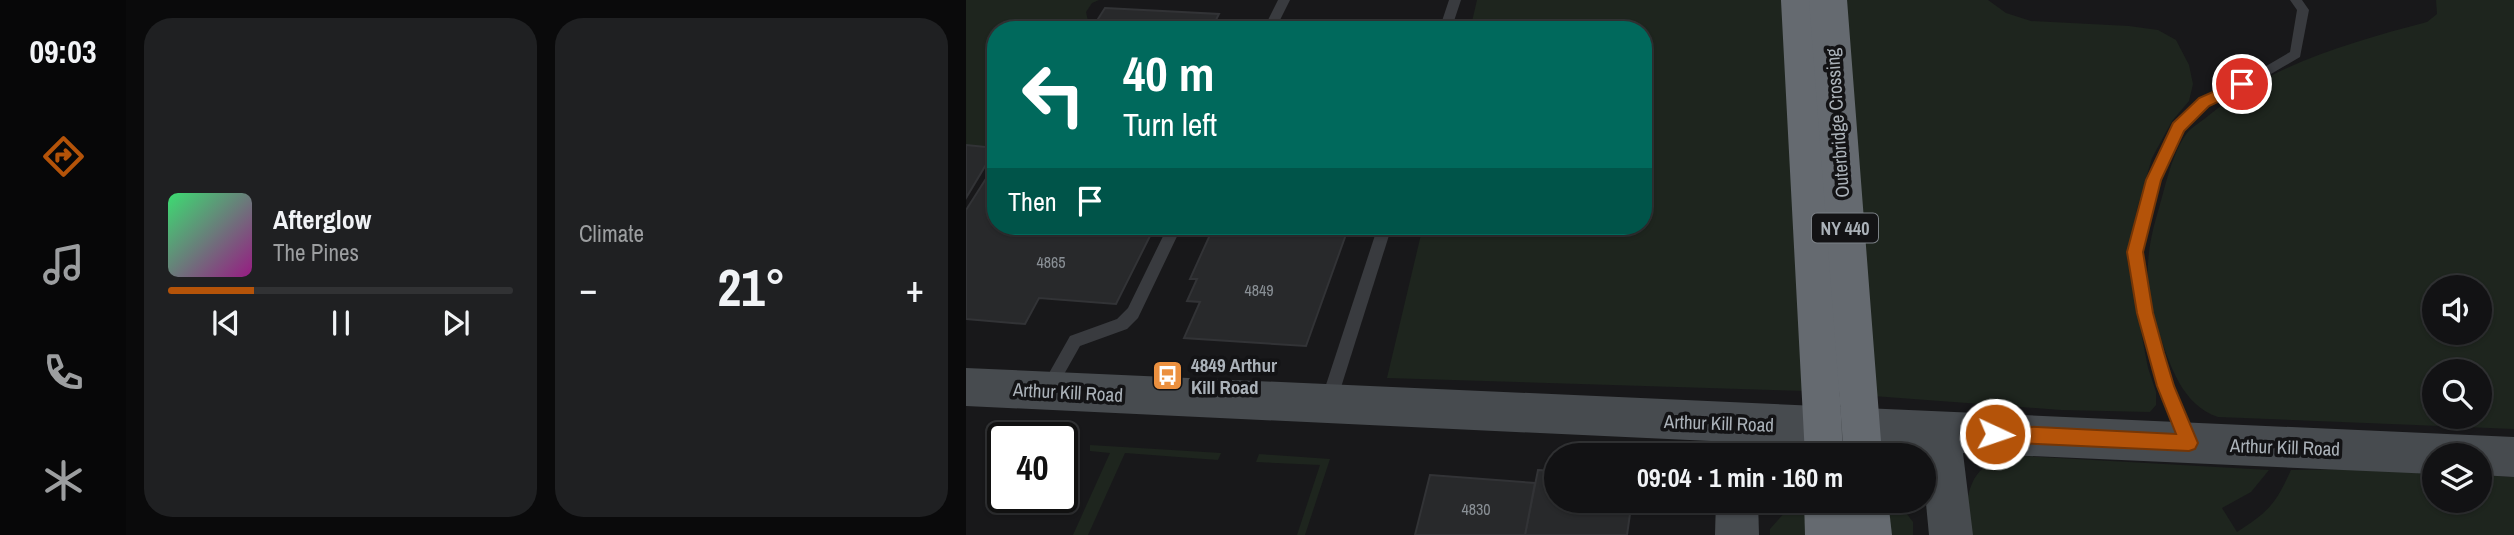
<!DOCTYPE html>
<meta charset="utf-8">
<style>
body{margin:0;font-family:"Archivo Narrow",sans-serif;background:#1f2022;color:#f1f3f6;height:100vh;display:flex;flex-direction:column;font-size:26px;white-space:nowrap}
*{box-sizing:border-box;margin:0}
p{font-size:23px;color:#9c9ea0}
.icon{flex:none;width:38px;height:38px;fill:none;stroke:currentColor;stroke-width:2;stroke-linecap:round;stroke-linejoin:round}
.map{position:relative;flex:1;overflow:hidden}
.side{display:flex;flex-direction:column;gap:18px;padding:18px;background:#0a0a0b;width:840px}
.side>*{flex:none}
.hud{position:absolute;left:21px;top:21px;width:665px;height:214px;border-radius:28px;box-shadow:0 2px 5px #0004,0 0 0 2px #313234;background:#00695c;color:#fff;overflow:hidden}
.controls{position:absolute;left:1456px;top:275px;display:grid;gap:14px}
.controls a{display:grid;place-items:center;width:70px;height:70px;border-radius:50%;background:#121214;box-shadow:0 2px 5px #0004,0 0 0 2px #313234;font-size:35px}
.speed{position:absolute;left:21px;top:422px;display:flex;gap:14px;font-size:35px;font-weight:700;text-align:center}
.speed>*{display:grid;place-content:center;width:91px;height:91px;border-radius:50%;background:#121214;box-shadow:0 2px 5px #0004,0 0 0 2px #313234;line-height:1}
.speed .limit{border:4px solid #111;border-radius:10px;background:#fff;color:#111}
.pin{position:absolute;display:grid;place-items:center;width:60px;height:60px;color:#fff;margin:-30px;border:4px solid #fff;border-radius:50%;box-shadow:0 2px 7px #0007}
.me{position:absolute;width:77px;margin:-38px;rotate:93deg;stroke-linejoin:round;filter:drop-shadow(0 0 5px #0008)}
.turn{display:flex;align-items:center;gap:24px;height:147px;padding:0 21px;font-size:32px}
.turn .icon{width:91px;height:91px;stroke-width:2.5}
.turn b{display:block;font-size:49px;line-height:60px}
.then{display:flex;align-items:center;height:66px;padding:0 21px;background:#0003;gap:14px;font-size:26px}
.big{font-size:52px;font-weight:700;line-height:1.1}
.side .card{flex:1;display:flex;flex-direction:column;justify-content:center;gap:10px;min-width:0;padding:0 24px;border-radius:28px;background:#1f2022}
.song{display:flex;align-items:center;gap:21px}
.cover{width:84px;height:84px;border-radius:10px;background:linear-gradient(135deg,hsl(140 70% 55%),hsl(310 70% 35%))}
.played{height:7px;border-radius:4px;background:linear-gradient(90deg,#b45309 25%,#313234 25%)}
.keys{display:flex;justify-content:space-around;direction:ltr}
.heat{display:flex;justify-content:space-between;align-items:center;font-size:38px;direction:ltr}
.side .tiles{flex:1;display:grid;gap:18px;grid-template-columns:repeat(2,1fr)}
.trip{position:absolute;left:578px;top:443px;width:392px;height:70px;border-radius:35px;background:#121214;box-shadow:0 2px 5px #0004,0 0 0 2px #313234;font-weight:700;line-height:70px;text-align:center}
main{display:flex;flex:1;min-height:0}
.tab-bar{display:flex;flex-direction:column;width:126px;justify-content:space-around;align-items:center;background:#070708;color:#9c9ea0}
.tab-bar .icon{width:49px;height:49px}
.tab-bar .active{color:#b45309}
.tab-bar b{font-size:32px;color:#f1f3f6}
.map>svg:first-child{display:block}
.green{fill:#1e251e;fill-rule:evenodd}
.building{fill:#28292b;stroke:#323336;stroke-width:2}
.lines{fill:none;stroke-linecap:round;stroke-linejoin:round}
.lane{fill:#393b3f;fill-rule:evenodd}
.secondary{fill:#474b4f;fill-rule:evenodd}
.highway{fill:#656a70;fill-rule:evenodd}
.highway-bridge{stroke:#656a70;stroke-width:38}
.route{fill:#b45309;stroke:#753606;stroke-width:2}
.labels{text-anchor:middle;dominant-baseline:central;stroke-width:7;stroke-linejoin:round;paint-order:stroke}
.number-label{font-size:16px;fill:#8a9096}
.shield{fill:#131315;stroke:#7d8288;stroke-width:2}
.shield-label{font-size:18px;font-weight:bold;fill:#abb2b9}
.street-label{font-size:19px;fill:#abb2b9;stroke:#131315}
.poi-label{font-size:19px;font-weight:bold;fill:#abb2b9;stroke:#131315;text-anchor:start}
</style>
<main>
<nav class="tab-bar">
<b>09:03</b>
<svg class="icon active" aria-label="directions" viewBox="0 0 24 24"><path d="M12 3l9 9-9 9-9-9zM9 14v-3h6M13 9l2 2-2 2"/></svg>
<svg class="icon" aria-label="music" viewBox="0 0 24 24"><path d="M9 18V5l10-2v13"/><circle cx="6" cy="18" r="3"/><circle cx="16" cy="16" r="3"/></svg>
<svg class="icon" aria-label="phone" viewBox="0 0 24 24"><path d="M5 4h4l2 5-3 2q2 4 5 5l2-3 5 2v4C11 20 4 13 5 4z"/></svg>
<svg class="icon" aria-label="climate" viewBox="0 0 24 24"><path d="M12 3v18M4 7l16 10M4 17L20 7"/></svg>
</nav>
<section class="side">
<div class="tiles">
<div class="card">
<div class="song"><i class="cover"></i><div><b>Afterglow</b><p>The Pines</p></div></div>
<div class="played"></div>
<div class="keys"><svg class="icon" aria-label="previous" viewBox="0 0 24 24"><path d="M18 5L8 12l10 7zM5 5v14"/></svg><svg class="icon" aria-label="pause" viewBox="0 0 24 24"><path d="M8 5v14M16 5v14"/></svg><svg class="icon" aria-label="next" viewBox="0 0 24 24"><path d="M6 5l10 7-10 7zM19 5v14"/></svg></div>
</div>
<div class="card"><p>Climate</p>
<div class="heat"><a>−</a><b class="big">21°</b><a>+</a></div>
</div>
</div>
</section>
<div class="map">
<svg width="1548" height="535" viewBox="0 0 1548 535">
<rect width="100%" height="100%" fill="#18181a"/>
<g class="green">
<path d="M0,0h133l-7,3 -6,9 4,18h-94v118l-30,-3z"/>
<path d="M511,0h511l18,13 25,8 98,5 29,4 18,10 13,25 4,19 -4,17 -17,20 -20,37 -15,51 -10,50 21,109 8,24v13l-6,7 -89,-2 -255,-19 -419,-13 36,-152h220v-196h-173z"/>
<path d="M1470,0h78v429l-296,-12c-36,-12 -48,-52 -59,-84 -16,-46 -14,-79 0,-125 7,-24 13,-55 28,-75 5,-6 15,-12 21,-17 62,-51 143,-74 219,-94l10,-8zM1468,287h46v45h-46zM1468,371h46v45h-46z"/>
<path d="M124,445l131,8 -3,7 -93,-7 -37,82h-15l37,-82 -20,-2z"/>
<path d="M293,454l71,5 -25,76h-8l23,-70 -64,-3z"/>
<path d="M1059,456l244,14 -18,22 -29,16 15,24c32,-21 38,-27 54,-62l75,-1 68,4v27h46v-25l34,2v58h-550c3,-48 5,-77 61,-79z"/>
<path d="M829,501h102l16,21v13h-143v-6z"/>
</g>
<g class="building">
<path d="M139,8l114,6 -8,16h-120z"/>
<path d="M0,145l30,3 -30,50z"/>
<path d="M30,163v63h159l-39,78 -77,-6 -14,26 -59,-5v-109z"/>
<path d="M248,226h135l-43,120 -122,-8 16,-36 -13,-1 10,-22h-7z"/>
<path d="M572,470l18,1v29h70l4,14 -3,21h-102z"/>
<path d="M464,475l105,8 -10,52h-110z"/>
</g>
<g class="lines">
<g class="lane">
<path d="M312,0h12l-15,30h-12z"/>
<path d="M483,0h12l-10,30h-12z"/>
<path d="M1324,0h12l7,10 -9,47 -36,21 -56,27 -25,25 -23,50 -18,72 10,61 21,73 22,52 -2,5 -6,3 -6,-3 -24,-57 -19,-73 -10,-61 18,-72 28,-57 26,-24 56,-27 34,-20 7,-42z"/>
<path d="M202,226h14l-44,92 -11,11 -47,17 -26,46 -5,2 -5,-2 -3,-5 3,-5 26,-46 47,-17 11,-11z"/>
<path d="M412,226h14l-55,174 -3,5 -5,2 -5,-2 -3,-5z"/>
</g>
<g class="secondary">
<path d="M0,368l1548,69v40l-34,-2v-20h-46v19l-471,-21 10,82h-44l-8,-84 -955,-45z"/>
<path d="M750,500h42l1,35h-44z"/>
</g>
<path class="highway" d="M838,500h84l4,35h-87z"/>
<g class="highway-bridge">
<path d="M834,0l24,455"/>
<path d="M862,0l35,455"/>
</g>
</g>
<path class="route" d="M1276,79l7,5 -2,4 -38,18 -25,25 -23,49 -18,72 10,61 11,40 10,33 24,57 -3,6 -6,2 -194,-9 -6,-2 -3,-6 3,-6 6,-3 181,9 -19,-48 -20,-73 -10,-61 19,-72 27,-57 26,-25z"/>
<defs>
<symbol id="bus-square" viewBox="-11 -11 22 22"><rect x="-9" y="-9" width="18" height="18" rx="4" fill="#eb903f" stroke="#131315"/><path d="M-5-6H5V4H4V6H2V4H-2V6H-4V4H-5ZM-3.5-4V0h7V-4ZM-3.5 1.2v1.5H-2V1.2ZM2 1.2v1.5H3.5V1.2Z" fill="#fff"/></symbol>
</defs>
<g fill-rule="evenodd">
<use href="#bus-square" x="184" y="358" width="35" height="35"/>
</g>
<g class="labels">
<g class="number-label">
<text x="85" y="262">4865</text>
<text x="293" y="290">4849</text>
<text x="510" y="509">4830</text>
</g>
<rect class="shield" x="846" y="213.5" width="66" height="29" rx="5"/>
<g class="shield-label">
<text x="879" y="228">NY 440</text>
</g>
<g class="street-label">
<text transform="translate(871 123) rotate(-94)">Outerbridge Crossing</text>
<text transform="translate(102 392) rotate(3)">Arthur Kill Road</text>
<text transform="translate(753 423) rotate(2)">Arthur Kill Road</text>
<text transform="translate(1319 447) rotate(2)">Arthur Kill Road</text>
</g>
<g class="poi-label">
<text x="225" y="365">4849 Arthur<tspan x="225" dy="22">Kill Road</tspan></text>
</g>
</g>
</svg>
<div class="controls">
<a><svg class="icon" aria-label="sound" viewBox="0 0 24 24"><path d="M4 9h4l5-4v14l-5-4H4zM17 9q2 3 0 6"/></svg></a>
<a><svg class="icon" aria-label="search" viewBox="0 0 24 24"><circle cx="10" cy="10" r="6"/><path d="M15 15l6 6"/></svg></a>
<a><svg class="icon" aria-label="layers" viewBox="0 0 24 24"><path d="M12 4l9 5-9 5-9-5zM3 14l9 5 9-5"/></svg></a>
</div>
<div class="speed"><div class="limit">40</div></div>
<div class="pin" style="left:1276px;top:84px;background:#d93025"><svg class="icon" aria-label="arrive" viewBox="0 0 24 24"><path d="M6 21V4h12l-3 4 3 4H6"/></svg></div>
<svg class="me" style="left:1029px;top:434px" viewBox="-20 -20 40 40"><circle r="17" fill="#b45309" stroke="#fff" stroke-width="3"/><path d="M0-11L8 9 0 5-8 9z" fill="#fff"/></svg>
<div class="trip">09:04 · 1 min · 160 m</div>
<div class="hud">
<div class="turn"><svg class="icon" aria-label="left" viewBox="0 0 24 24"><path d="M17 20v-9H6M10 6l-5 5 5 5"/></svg><div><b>40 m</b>Turn left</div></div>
<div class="then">Then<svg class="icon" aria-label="arrive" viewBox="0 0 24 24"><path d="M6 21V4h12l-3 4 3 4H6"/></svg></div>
</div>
</div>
</main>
